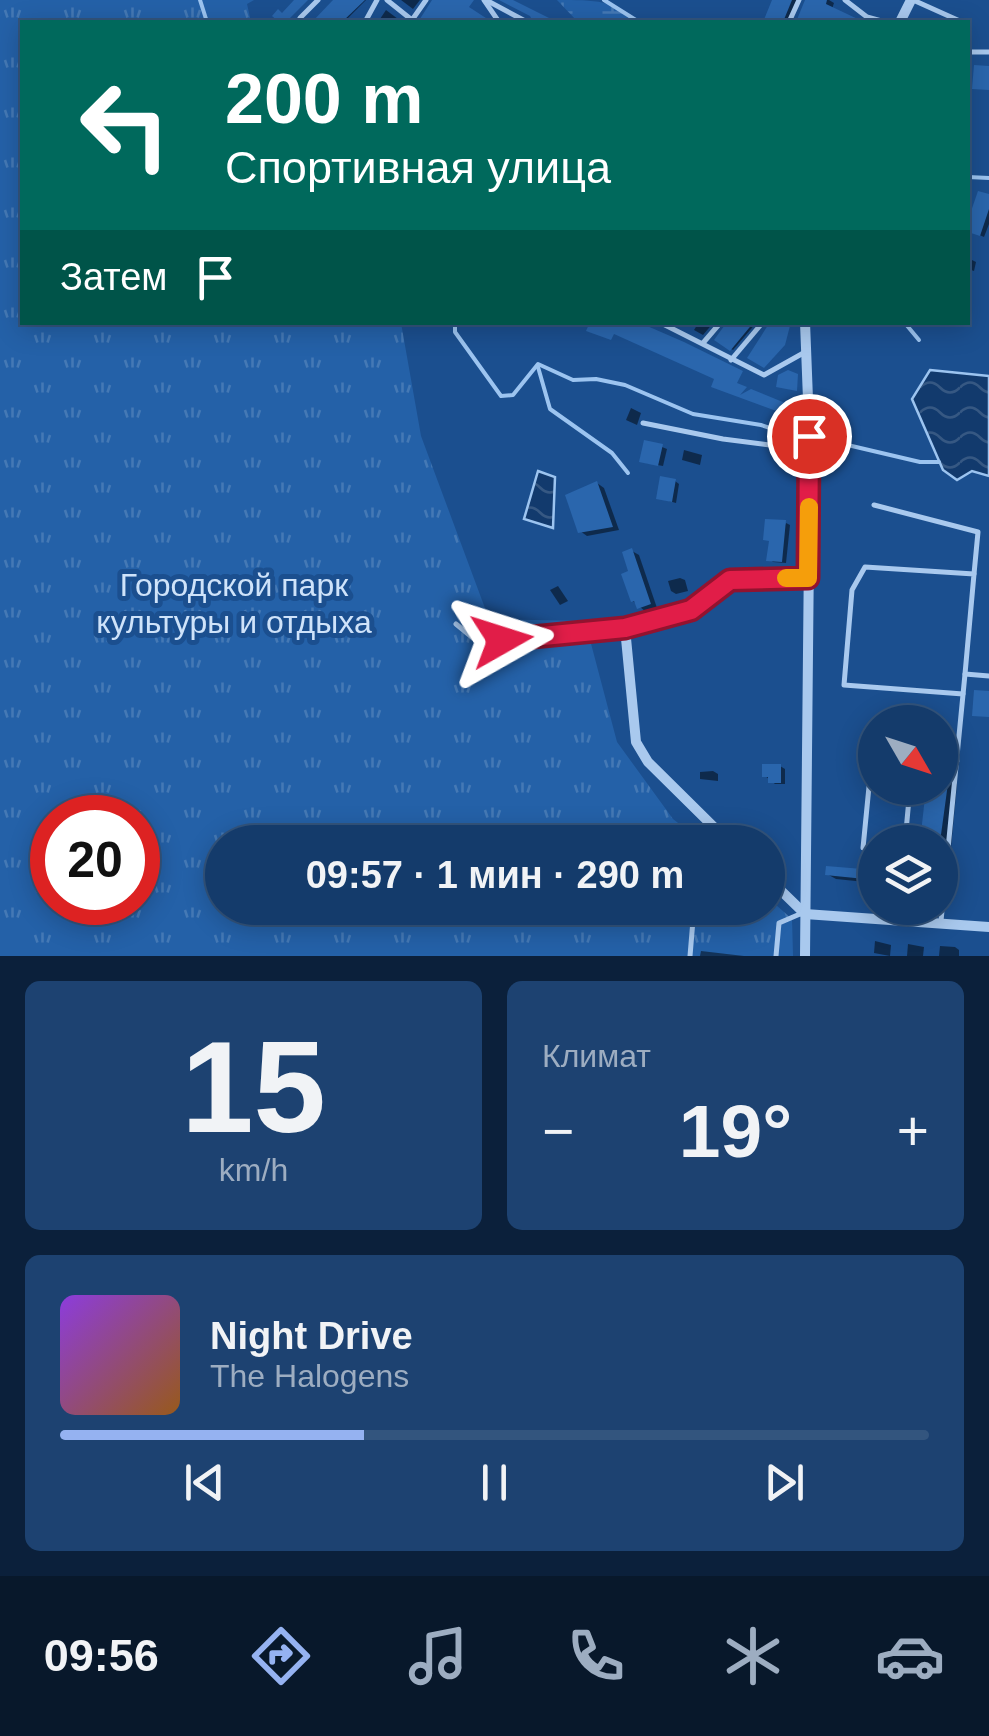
<!DOCTYPE html>
<html lang="ru">
<meta charset="utf-8">
<style>
body{margin:0;font-family:Arial,sans-serif;background:#1d4271;color:#f1f3f6;height:100vh;display:flex;flex-direction:column;font-size:38px;white-space:nowrap}
*{box-sizing:border-box;margin:0}
p{font-size:32px;color:#9dadc1}
.icon{flex:none;width:55px;height:55px;fill:none;stroke:currentColor;stroke-width:2;stroke-linecap:round;stroke-linejoin:round}
.map{position:relative;height:956px;overflow:hidden}
.drawer{display:flex;flex-direction:column;gap:25px;padding:25px;background:#0b203b;flex:1}
.drawer>*{flex:none}
.guide{position:absolute;left:20px;top:20px;width:950px;height:305px;border-radius:0px;box-shadow:0 5px 25px #0003,0 0 0 2px #33557e;background:#00695c;color:#fff;overflow:hidden}
.needle{width:65px;rotate:129deg}
.buttons{position:absolute;left:858px;top:705px;display:grid;gap:20px}
.buttons a{display:grid;place-items:center;width:100px;height:100px;border-radius:50%;background:#143b6b;box-shadow:0 5px 25px #0003,0 0 0 2px #33557e;font-size:50px}
.speed{position:absolute;left:30px;top:795px;display:flex;gap:20px;font-size:50px;font-weight:700;text-align:center}
.speed>*{display:grid;place-content:center;width:130px;height:130px;border-radius:50%;background:#143b6b;box-shadow:0 5px 25px #0003,0 0 0 2px #33557e;line-height:1}
.speed .limit{border:15px solid #d22;background:#fff;color:#111}
.pin{position:absolute;display:grid;place-items:center;width:85px;height:85px;color:#fff;margin:-42px;border:5px solid #fff;border-radius:50%;box-shadow:0 2px 10px #0007}
.me{position:absolute;width:110px;margin:-55px;rotate:84deg;stroke-linejoin:round;filter:drop-shadow(0 0 8px #0008)}
.turn{display:flex;align-items:center;gap:35px;height:210px;padding:0 40px;font-size:45px}
.turn .icon{width:130px;height:130px;stroke-width:2.5}
.turn b{display:block;font-size:70px;line-height:85px}
.then{display:flex;align-items:center;height:95px;padding:0 40px;background:#0003;gap:20px;font-size:38px}
.big{font-size:75px;font-weight:700;line-height:1.1}
.drawer .tile{flex:1;display:flex;flex-direction:column;justify-content:center;gap:15px;min-width:0;padding:0 35px;border-radius:15px;background:#1d4271}
.drawer .dial{align-items:center;gap:0}
.dial b{font-size:130px;line-height:1}
.song{display:flex;align-items:center;gap:30px}
.cover{width:120px;height:120px;border-radius:15px;background:linear-gradient(135deg,hsl(270 70% 55%),hsl(30 70% 35%))}
.played{height:10px;border-radius:5px;background:linear-gradient(90deg,#95b2f1 35%,#33557e 35%)}
.keys{display:flex;justify-content:space-around;direction:ltr}
.heat{display:flex;justify-content:space-between;align-items:center;font-size:55px;direction:ltr}
.drawer .tiles{flex:1;display:grid;gap:25px;grid-template-columns:1fr 1fr}
.tile:last-child{grid-column:span 2}
.trip{position:absolute;left:205px;top:825px;width:580px;height:100px;border-radius:50px;background:#143b6b;box-shadow:0 5px 25px #0003,0 0 0 2px #33557e;font-weight:700;line-height:100px;text-align:center}
.dock{display:flex;height:160px;justify-content:space-around;align-items:center;background:#08182b;color:#9dadc1}
.dock .icon{width:70px;height:70px}
.dock .selected{color:#95b2f1}
.dock b{font-size:45px;color:#f1f3f6}
.map>svg:first-child{display:block}
.wetland{fill:url(#wetland-marsh)}
.park{fill:url(#park-tufts);fill-rule:evenodd}
.water{fill:url(#water-waves);stroke:#9cc4f0;stroke-width:2.5}
.shadow{fill:#0007}
.lines{fill:none;stroke-linecap:round;stroke-linejoin:round}
.stream{stroke:#9cc4f0;stroke-width:4}
.building{fill:#2a66ad}
.lane{stroke:#a9c9ee;stroke-width:5}
.street{stroke:#a9c9ee;stroke-width:10}
.route-casing{stroke:#92132f;stroke-width:25}
.route{stroke:#e11d48;stroke-width:18}
.slow{stroke:#f59e0b;stroke-width:18}
.labels{text-anchor:middle;dominant-baseline:central;stroke-width:10;stroke-linejoin:round;paint-order:stroke}
.park-label{font-size:32px;fill:#cfe3fa;stroke:#1b4f8f}
</style>
<div class="map">
<svg width="989" height="956" viewBox="0 0 989 956">
<defs>
<pattern id="wetland-marsh" width="20" height="14" patternUnits="userSpaceOnUse" patternTransform="scale(2.5)"><rect width="20" height="14" fill="#2461a8"/><path d="M1 5h8M5 5V1M11 12h8M15 12V8" fill="none" stroke="#4579b5"/></pattern>
<pattern id="park-tufts" width="24" height="20" patternUnits="userSpaceOnUse" patternTransform="scale(2.5)"><rect width="24" height="20" fill="#2461a8"/><path d="M3 7l-1-3M5 7V3M7 7l1-3M15 17l-1-3M17 17v-4M19 17l1-3" fill="none" stroke="#4579b5"/></pattern>
<pattern id="water-waves" width="16" height="10" patternUnits="userSpaceOnUse" patternTransform="scale(2.5)"><rect width="16" height="10" fill="#123a6d"/><path d="M0 5q4-4 8 0t8 0" fill="none" stroke="#365883"/></pattern>
</defs>
<rect width="100%" height="100%" fill="#1b4f8f"/>
<path class="wetland" d="M557,0c39,0 56,0 84,22l-64,-1z"/>
<path class="park" d="M0,0h254l-7,4 4,18h-229v300l379,1 20,113 68,183 96,2 32,121 56,77 29,23h-480v66h546v-10l24,21 1,37h-793zM52,818h86v84h-86z"/>
<g class="water">
<path d="M930,370l59,6v100l-17,-5 -15,9 -14,-10 -31,-71z"/>
<path d="M538,471l17,6 -2,51 -29,-9z"/>
</g>
<g class="shadow">
<path d="M337,0h29l-22,22h-28z"/>
<path d="M401,0h19l-7,9z"/>
<path d="M775,0h26l-10,22h-25z"/>
<path d="M807,0h22l5,3 -2,6 29,13h-63z"/>
<path d="M386,10l16,12h-24z"/>
<path d="M980,194l9,3v27l-5,13 -16,-7z"/>
<path d="M968,258l8,4 -2,9 -6,-2z"/>
<path d="M699,322h15l-11,13 -9,-5z"/>
<path d="M729,322h28l-24,28 -16,-10z"/>
<path d="M631,408l10,5 -4,12 -11,-5z"/>
<path d="M662,447l5,2 -4,17 -17,-3z"/>
<path d="M684,450l18,5 -2,10 -18,-5z"/>
<path d="M675,481l4,3 -3,19 -18,-5z"/>
<path d="M597,483l7,5 15,42 -32,6 -7,-5z"/>
<path d="M786,523l4,2 -4,38 -13,-1 -4,-3z"/>
<path d="M632,551l7,4 18,53 -11,4 -13,-11z"/>
<path d="M680,578l5,2 3,11 -12,3 -5,-3 -3,-10z"/>
<path d="M558,586l10,15 -8,4 -10,-15z"/>
<path d="M780,766l5,3v15h-10l-11,-9z"/>
<path d="M713,771l5,3v7l-18,-2v-7z"/>
<path d="M940,778l17,6 -12,126 -13,-2h8v-66h-17l5,-54h12z"/>
<path d="M875,873v10l-39,-4 -9,-5z"/>
<path d="M875,941l16,4 -1,11 -16,-3z"/>
<path d="M908,944l16,3 -1,9h-16z"/>
<path d="M940,946l15,1 4,3v6h-20z"/>
<path d="M701,951l43,5h-44z"/>
</g>
<g class="lines">
<g class="stream">
<path d="M200,0l7,22"/>
<path d="M604,0l35,22"/>
<path d="M968,177l21,1"/>
<path d="M455,322v10l46,64 12,-1 25,-31 35,16 23,-1 29,6 68,29 68,11 39,13"/>
<path d="M904,322l15,18"/>
<path d="M538,367l12,42 62,44 16,20"/>
<path d="M822,439l98,23h19"/>
</g>
</g>
<g class="building">
<path d="M294,0h14l-22,22h-7l-7,-6 6,-7 4,4z"/>
<path d="M333,0h32l-23,22h-30z"/>
<path d="M432,0h42l-5,7 23,15h-74z"/>
<path d="M499,0h14l44,22h-24l-3,-6z"/>
<path d="M772,0h20l-9,22h-20z"/>
<path d="M805,0h22l-1,4 38,18h-68z"/>
<path d="M974,65l15,1v24l-17,-1z"/>
<path d="M978,191l11,3v15l-9,27 -12,-4v-12z"/>
<path d="M590,322h48l46,20 59,29 -6,12 10,4 -7,8 11,-6 49,20 -2,10 -87,-32 3,-8 -100,-45 -3,6 -25,-9z"/>
<path d="M727,322h27l-24,29 -16,-11z"/>
<path d="M770,322h21l-6,23 -21,23 -17,-10z"/>
<path d="M788,370l10,4 -1,17 -21,-4 2,-12z"/>
<path d="M644,440l19,4 -5,22 -19,-4z"/>
<path d="M660,476l16,3 -4,23 -16,-3z"/>
<path d="M597,481l16,46 -35,6 -13,-38z"/>
<path d="M765,519l21,1 -4,42 -16,-1 3,-20 -6,-1z"/>
<path d="M632,548l19,56 -14,5 -3,-8 -3,1 -10,-28 7,-3 -6,-19z"/>
<path d="M974,690l15,1v26l-17,-1z"/>
<path d="M762,764h19v19h-13v-6h-6z"/>
<path d="M940,776h9l-9,66h-20l6,-54h14z"/>
<path d="M826,866l49,4v10l-50,-5z"/>
</g>
<g class="lines">
<g class="lane">
<path d="M387,0l25,20 14,-20"/>
<path d="M484,0l15,22"/>
<path d="M486,0l41,22"/>
<path d="M845,0l22,17 18,5"/>
<path d="M913,0l49,22"/>
<path d="M304,22l-4,-4 18,-18"/>
<path d="M365,22l12,-22"/>
<path d="M789,22l10,-22"/>
<path d="M968,52h21"/>
<path d="M659,322l105,53 43,-24"/>
<path d="M703,343l18,-21"/>
<path d="M731,360l32,-38"/>
<path d="M643,423l80,16 85,11"/>
<path d="M874,505l104,27 -4,42"/>
<path d="M456,624l17,14 29,2 123,-12 66,-18 39,-30 78,-2"/>
<path d="M963,694l-119,-9 8,-95 13,-23 109,7 -9,100"/>
<path d="M875,756h-3l-9,92 12,1"/>
<path d="M940,760l17,1"/>
<path d="M905,842l5,-54"/>
<path d="M941,921l24,-247 24,2"/>
<path d="M690,956l4,-48"/>
<path d="M776,956l3,-33 21,-9"/>
</g>
<g class="street">
<path d="M900,22l11,-22"/>
<path d="M625,628l11,114 12,20 81,80"/>
<path d="M768,878l37,36 184,13"/>
<path d="M805,956l5,-505 -5,-129"/>
</g>
</g>
<g class="lines">
<defs>
<path id="route" d="M502,640l123,-12 66,-18 39,-30 78,-2 1,-142"/>
</defs>
<use href="#route" class="route-casing"/>
<use href="#route" class="route"/>
<path class="slow" d="M786,578h22l1,-71"/>
</g>
<g class="labels">
<g class="park-label">
<text x="234" y="585">Городской парк<tspan x="234" dy="37">культуры и отдыха</tspan></text>
</g>
</g>
</svg>
<div class="buttons">
<a><svg class="needle" viewBox="-14 -14 28 28"><path d="M0-13l5 13h-10z" fill="#e53935"/><path d="M0 13l5-13h-10z" fill="#9dadc1"/></svg></a>
<a><svg class="icon" aria-label="layers" viewBox="0 0 24 24"><path d="M12 4l9 5-9 5-9-5zM3 14l9 5 9-5"/></svg></a>
</div>
<div class="speed"><div class="limit">20</div></div>
<div class="pin" style="left:809px;top:436px;background:#d93025"><svg class="icon" aria-label="arrive" viewBox="0 0 24 24"><path d="M6 21V4h12l-3 4 3 4H6"/></svg></div>
<svg class="me" style="left:502px;top:640px" viewBox="-20 -20 40 40"><path d="M0-17L14 15 0 8-14 15z" fill="#e11d48" stroke="#fff" stroke-width="4"/></svg>
<div class="trip">09:57 · 1 мин · 290 m</div>
<div class="guide">
<div class="turn"><svg class="icon" aria-label="left" viewBox="0 0 24 24"><path d="M17 20v-9H6M10 6l-5 5 5 5"/></svg><div><b>200 m</b>Спортивная улица</div></div>
<div class="then">Затем<svg class="icon" aria-label="arrive" viewBox="0 0 24 24"><path d="M6 21V4h12l-3 4 3 4H6"/></svg></div>
</div>
</div>
<section class="drawer">
<div class="tiles">
<div class="tile dial"><b>15</b><p>km/h</p></div>
<div class="tile"><p>Климат</p>
<div class="heat"><a>−</a><b class="big">19°</b><a>+</a></div>
</div>
<div class="tile">
<div class="song"><i class="cover"></i><div><b>Night Drive</b><p>The Halogens</p></div></div>
<div class="played"></div>
<div class="keys"><svg class="icon" aria-label="previous" viewBox="0 0 24 24"><path d="M18 5L8 12l10 7zM5 5v14"/></svg><svg class="icon" aria-label="pause" viewBox="0 0 24 24"><path d="M8 5v14M16 5v14"/></svg><svg class="icon" aria-label="next" viewBox="0 0 24 24"><path d="M6 5l10 7-10 7zM19 5v14"/></svg></div>
</div>
</div>
</section>
<nav class="dock">
<b>09:56</b>
<svg class="icon selected" aria-label="directions" viewBox="0 0 24 24"><path d="M12 3l9 9-9 9-9-9zM9 14v-3h6M13 9l2 2-2 2"/></svg>
<svg class="icon" aria-label="music" viewBox="0 0 24 24"><path d="M9 18V5l10-2v13"/><circle cx="6" cy="18" r="3"/><circle cx="16" cy="16" r="3"/></svg>
<svg class="icon" aria-label="phone" viewBox="0 0 24 24"><path d="M5 4h4l2 5-3 2q2 4 5 5l2-3 5 2v4C11 20 4 13 5 4z"/></svg>
<svg class="icon" aria-label="climate" viewBox="0 0 24 24"><path d="M12 3v18M4 7l16 10M4 17L20 7"/></svg>
<svg class="icon" aria-label="car" viewBox="0 0 24 24"><path d="M5 17H2v-5l4-1 3-4h7l3 4 3 1v5h-3M9 17h6M6 11h13"/><circle cx="7" cy="17" r="2"/><circle cx="17" cy="17" r="2"/></svg>
</nav>
